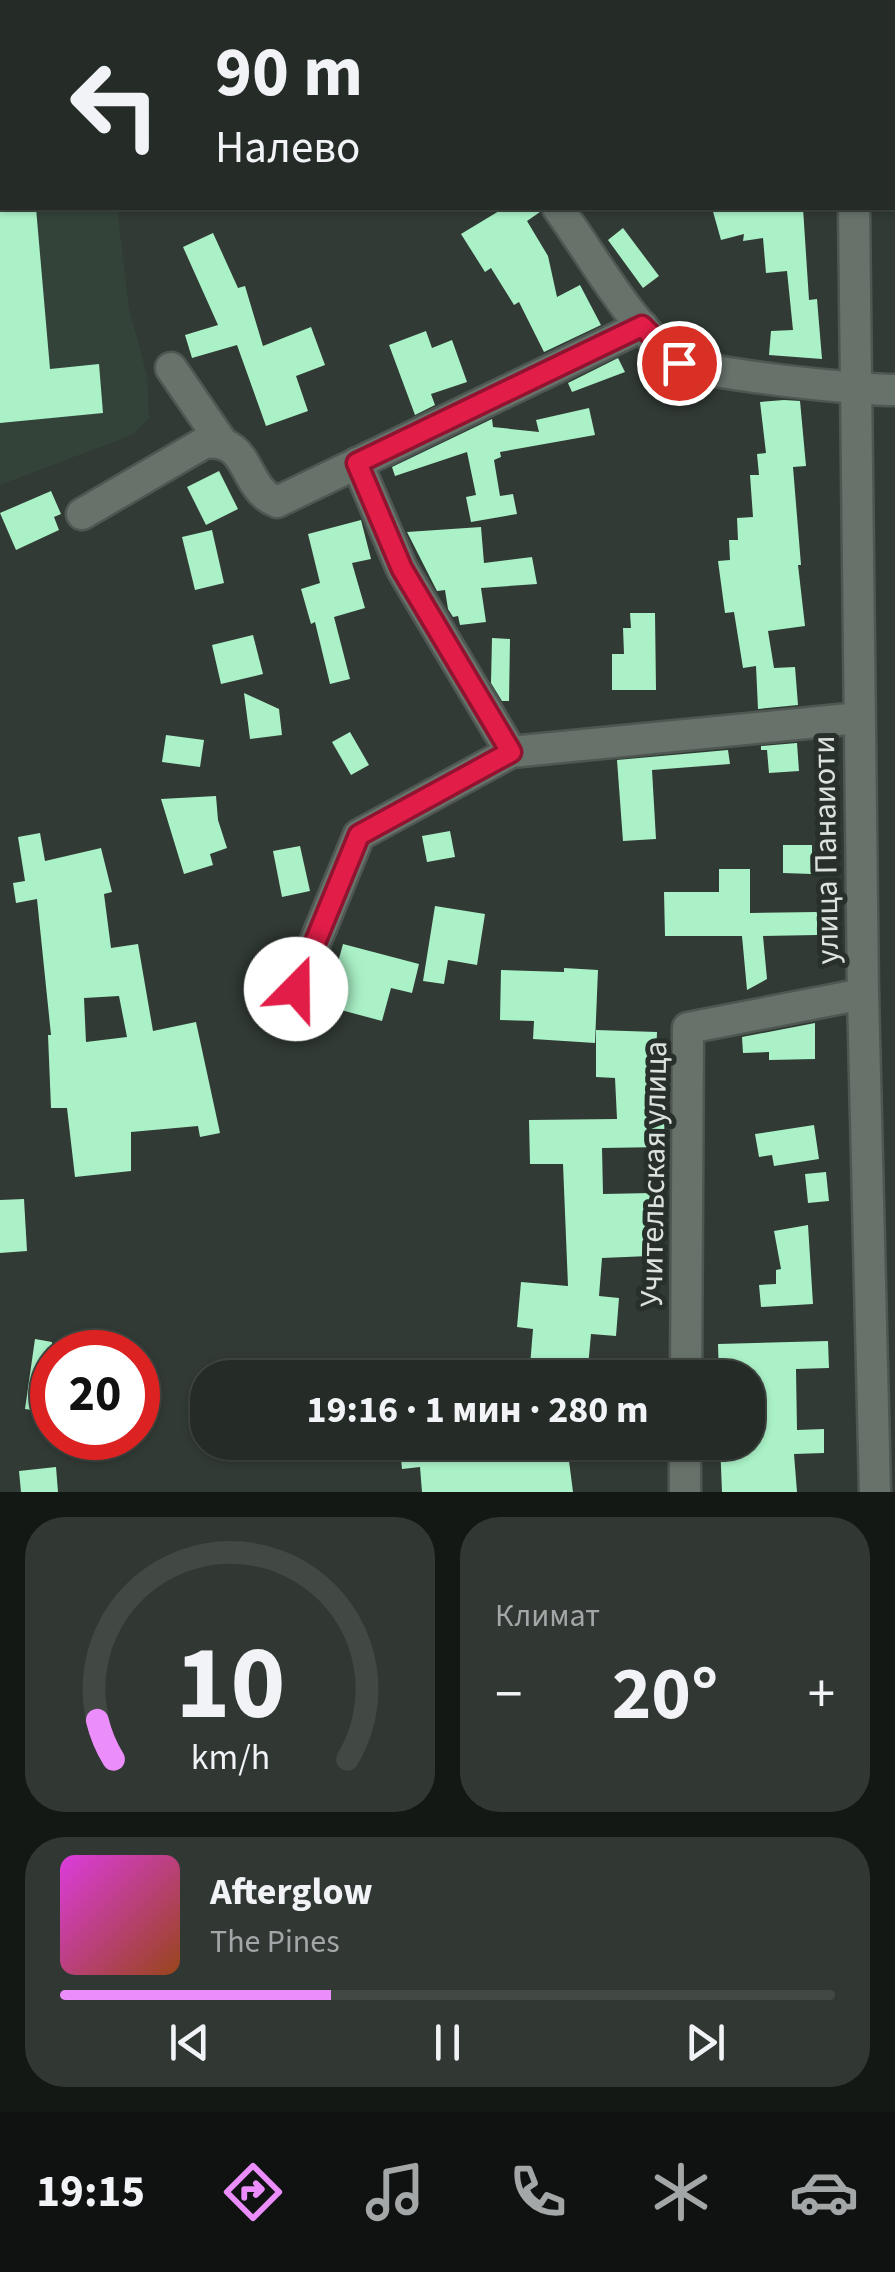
<!DOCTYPE html>
<html lang="ru">
<meta charset="utf-8">
<style>
body{margin:0;font-family:"Source Sans 3",sans-serif;background:#313833;color:#f1f3f6;height:100vh;display:flex;flex-direction:column;font-size:38px;white-space:nowrap}
*{box-sizing:border-box;margin:0}
p{font-size:32px;color:#a3a7a7}
.icon{flex:none;width:55px;height:55px;fill:none;stroke:currentColor;stroke-width:2;stroke-linecap:round;stroke-linejoin:round}
.map{position:relative;height:1492px;overflow:hidden}
.side{display:flex;flex-direction:column;gap:25px;padding:25px;background:#141815;flex:1}
.side>*{flex:none}
.top-card{position:absolute;left:0px;top:0px;width:895px;height:210px;box-shadow:0 2px 8px #0004,0 0 0 2px #424844;background:#252c27;color:#f1f3f6;overflow:hidden}
.speed{position:absolute;left:30px;top:1330px;display:flex;gap:20px;font-size:50px;font-weight:700;text-align:center}
.speed>*{display:grid;place-content:center;width:130px;height:130px;border-radius:50%;background:#252c27;box-shadow:0 2px 8px #0004,0 0 0 2px #424844;line-height:1}
.speed .limit{border:15px solid #d22;background:#fff;color:#111}
.pin{position:absolute;display:grid;place-items:center;width:85px;height:85px;color:#fff;margin:-42px;border:5px solid #fff;border-radius:50%;box-shadow:0 2px 10px #0007}
.me{position:absolute;width:110px;margin:-55px;rotate:22deg;stroke-linejoin:round;filter:drop-shadow(0 0 8px #0008)}
.turn{display:flex;align-items:center;gap:35px;height:210px;padding:0 50px;font-size:45px}
.turn .icon{width:130px;height:130px;stroke-width:2.5}
.turn b{display:block;font-size:70px;line-height:85px}
.big{font-size:75px;font-weight:700;line-height:1.1}
.side .tile{flex:1;display:flex;flex-direction:column;justify-content:center;gap:15px;min-width:0;padding:0 35px;border-radius:40px;background:#313833}
.side .dial{align-items:center;gap:0}
.dial svg{height:260px;overflow:visible;fill:none;stroke:#424844;stroke-width:7;stroke-linecap:round;text-anchor:middle}
.dial text{fill:#f1f3f6;stroke:none}
.song{display:flex;align-items:center;gap:30px}
.cover{width:120px;height:120px;border-radius:15px;background:linear-gradient(135deg,hsl(300 70% 55%),hsl(20 70% 35%))}
.played{height:10px;border-radius:5px;background:linear-gradient(90deg,#eb8dfb 35%,#424844 35%)}
.keys{display:flex;justify-content:space-around;direction:ltr}
.heat{display:flex;justify-content:space-between;align-items:center;font-size:55px;direction:ltr}
.side .tiles{flex:1;display:grid;gap:25px;grid-template-columns:1fr 1fr}
.tile:last-child{grid-column:span 2}
.trip{position:absolute;left:190px;top:1360px;width:575px;height:100px;border-radius:40px;background:#252c27;box-shadow:0 2px 8px #0004,0 0 0 2px #424844;font-weight:700;line-height:100px;text-align:center}
.tab-bar{display:flex;height:160px;justify-content:space-around;align-items:center;background:#0f1210;color:#a3a7a7}
.tab-bar .icon{width:70px;height:70px}
.tab-bar .active{color:#eb8dfb}
.tab-bar b{font-size:45px;color:#f1f3f6}
.map>svg:first-child{display:block}
.built{fill:#334339}
.building{fill:#aaf1c7;fill-rule:evenodd}
.lines{fill:none;stroke-linecap:round;stroke-linejoin:round}
.minor-casing{stroke:#4f5753;stroke-width:35}
.minor{stroke:#67726b;stroke-width:30}
.route-casing{stroke:#92132f;stroke-width:25}
.route{stroke:#e11d48;stroke-width:18}
.labels{text-anchor:middle;dominant-baseline:central;stroke-width:10;stroke-linejoin:round;paint-order:stroke}
.street-label{font-size:32px;fill:#dce2df;stroke:#27302a}
</style>
<div class="map">
<svg width="895" height="1492" viewBox="0 0 895 1492">
<rect width="100%" height="100%" fill="#313a34"/>
<path class="built" d="M0,5l2,203h115l12,101 18,66 2,43 -17,17 -132,50z"/>
<g class="building">
<path d="M0,208h36l14,161 49,-5 4,49 -103,10z"/>
<path d="M504,208h36v4l-13,9 21,35 9,41 23,-12 21,40 -57,27 -25,-50 -5,3 -23,-37 -6,4 -24,-38z"/>
<path d="M712,208h24l2,4 65,-4 6,92 8,-1 5,60 -53,-4 2,-24 22,-1 -6,-59 -21,2 -3,-35 -20,3 1,-7 -23,6z"/>
<path d="M623,228l36,48 -16,12 -35,-48z"/>
<path d="M213,233l25,55 7,-2 18,60 48,-19 14,38 -29,11 12,35 -42,15 -29,-81 -45,13 -7,-23 33,-10 -35,-78z"/>
<path d="M426,331l6,17 20,-8 15,42 -36,12 4,11 -20,10 -26,-70z"/>
<path d="M618,358l7,14 -53,20 -4,-9z"/>
<path d="M784,400l16,1 6,65 -13,1 8,98h-3l7,61 -37,5 6,37 21,-1 3,38 -40,4 -2,-43 -13,2 -9,-56 -9,1 -7,-52 12,-1 -1,-20h9l-1,-22 16,-1 -3,-42h9l-2,-21 9,-1 -6,-51z"/>
<path d="M589,408l6,27 -95,17 1,5 -7,3 6,36 13,-2 4,20 -46,8 -5,-25 10,-2 -9,-43 -72,24 -3,-9 100,-48 1,8 46,5 -3,-12z"/>
<path d="M219,471l19,38 -32,16 -19,-38z"/>
<path d="M51,491l10,23 -7,3 5,13 -43,20 -16,-37z"/>
<path d="M361,520l10,39 -19,4 13,45 -31,9 16,62 -20,5 -15,-62 -4,2 -10,-35 19,-6 -12,-49z"/>
<path d="M481,527l3,36 48,-6 5,27 -56,4 5,34 -26,3 -2,-9 -5,1 -5,-8 -3,-19 -8,1 -30,-59z"/>
<path d="M212,530l12,53 -29,7 -13,-53z"/>
<path d="M630,613h25l1,77h-44v-36h12l-1,-26h8z"/>
<path d="M253,635l10,39 -42,10 -9,-39z"/>
<path d="M492,638l18,1 -1,62h-7l-11,-18z"/>
<path d="M244,693l35,16 3,26 -32,4z"/>
<path d="M350,732l19,33 -18,10 -19,-33z"/>
<path d="M166,735l38,5 -4,27 -38,-5z"/>
<path d="M797,743l2,28 -30,2 -2,-23h-6v-4z"/>
<path d="M728,750l2,14 -78,6 4,69 -33,2 -6,-81z"/>
<path d="M216,796l2,24 9,28 -17,6 3,11 -29,9 -23,-75z"/>
<path d="M450,831l5,26 -28,5 -5,-26z"/>
<path d="M40,833l5,28 56,-13 11,44 -8,2 7,54 27,-4 15,87 43,-9 24,111 -20,4 -2,-11 -67,6v39l-56,6 -8,-69h-16l-3,-73h3l-14,-136 -21,4 -3,-20 12,-2 -7,-44zM119,996l8,41 -41,5 -2,-44z"/>
<path d="M783,845h29v29l-29,-1z"/>
<path d="M300,846l10,45 -28,6 -9,-46z"/>
<path d="M719,869h31v44l67,-1v23l-54,1 4,43 -20,11 -5,-54h-77l-1,-44h55z"/>
<path d="M435,906l50,8 -8,51 -29,-5 -4,24 -21,-3z"/>
<path d="M343,944l76,20 -7,29 -21,-5 -9,33 -56,-15z"/>
<path d="M564,968l34,2 -3,73 -62,-4 1,-18 -34,-1 1,-50 63,2z"/>
<path d="M815,1023v36l-46,1v-8l-26,1 -1,-16z"/>
<path d="M596,1030l61,2 -2,53h10l-1,62 -62,1 1,46 49,-1 1,28h-6l2,35 -47,2 -3,38 20,2 -3,38 -25,-2 -4,44h-58l4,-49 -16,-2 4,-45 47,4 -5,-122h-33l-1,-44 88,-1 -2,-41 -19,-1z"/>
<path d="M814,1125l5,34 -45,7 -2,-11 -13,2 -4,-23z"/>
<path d="M826,1172l3,29 -21,2 -3,-29z"/>
<path d="M24,1199l3,52 -27,2v-53z"/>
<path d="M808,1225l5,79 -52,3 -2,-22 17,-1v-14l5,-1 -7,-38z"/>
<path d="M35,1339l17,3v71l-27,-4z"/>
<path d="M828,1341l1,27 -33,1 1,61 27,-1v24l-30,1 3,38h-75l-2,-50h28v-64h-29l-1,-34z"/>
<path d="M446,1442h106l17,19 4,31h-151l-2,-25 -18,2 -2,-21z"/>
<path d="M56,1467l2,25h-37l-2,-21z"/>
</g>
<g class="lines">
<defs>
<g id="minor">
<path d="M296,0l4,2"/>
<path d="M849,0v2"/>
<path d="M558,208c36,50 69,112 117,152 16,13 191,31 220,30"/>
<path d="M854,208l9,786 12,498"/>
<path d="M171,368l50,73"/>
<path d="M357,463l45,106 109,183"/>
<path d="M82,514l122,-71c48,-6 37,45 73,59l365,-176"/>
<path d="M296,989l63,-154 152,-83 348,-34"/>
<path d="M686,1378l2,-350 175,-34"/>
<path d="M685,1492v-50"/>
</g>
</defs>
<use href="#minor" class="minor-casing"/>
<use href="#minor" class="minor"/>
</g>
<g class="lines">
<defs>
<path id="route" d="M296,989l63,-154 152,-83 -109,-183 -45,-106 285,-137 37,37"/>
</defs>
<use href="#route" class="route-casing"/>
<use href="#route" class="route"/>
</g>
<g class="labels">
<g class="street-label">
<text transform="translate(826 850) rotate(-91)">улица Панаиоти</text>
<text transform="translate(654 1174) rotate(-89)">Учительская улица</text>
</g>
</g>
</svg>
<div class="speed"><div class="limit">20</div></div>
<div class="pin" style="left:679px;top:363px;background:#d93025"><svg class="icon" aria-label="arrive" viewBox="0 0 24 24"><path d="M6 21V4h12l-3 4 3 4H6"/></svg></div>
<svg class="me" style="left:296px;top:989px" viewBox="-20 -20 40 40"><circle r="19" fill="#fff"/><path d="M0-13L10 11 0 6-10 11z" fill="#e11d48"/></svg>
<div class="trip">19:16 · 1 мин · 280 m</div>
<div class="top-card">
<div class="turn"><svg class="icon" aria-label="left" viewBox="0 0 24 24"><path d="M17 20v-9H6M10 6l-5 5 5 5"/></svg><div><b>90 m</b>Налево</div></div>
</div>
</div>
<section class="side">
<div class="tiles">
<div class="tile dial"><svg viewBox="0 0 100 80">
<path d="M14 69A42 42 0 1 1 86 69"/>
<path d="M14 69A42 42 0 0 1 9 57" stroke="#eb8dfb"/>
<text x="50" y="56" font-size="32" font-weight="700">10</text>
<text x="50" y="72" font-size="11">km/h</text>
</svg></div>
<div class="tile"><p>Климат</p>
<div class="heat"><a>−</a><b class="big">20°</b><a>+</a></div>
</div>
<div class="tile">
<div class="song"><i class="cover"></i><div><b>Afterglow</b><p>The Pines</p></div></div>
<div class="played"></div>
<div class="keys"><svg class="icon" aria-label="previous" viewBox="0 0 24 24"><path d="M18 5L8 12l10 7zM5 5v14"/></svg><svg class="icon" aria-label="pause" viewBox="0 0 24 24"><path d="M8 5v14M16 5v14"/></svg><svg class="icon" aria-label="next" viewBox="0 0 24 24"><path d="M6 5l10 7-10 7zM19 5v14"/></svg></div>
</div>
</div>
</section>
<nav class="tab-bar">
<b>19:15</b>
<svg class="icon active" aria-label="directions" viewBox="0 0 24 24"><path d="M12 3l9 9-9 9-9-9zM9 14v-3h6M13 9l2 2-2 2"/></svg>
<svg class="icon" aria-label="music" viewBox="0 0 24 24"><path d="M9 18V5l10-2v13"/><circle cx="6" cy="18" r="3"/><circle cx="16" cy="16" r="3"/></svg>
<svg class="icon" aria-label="phone" viewBox="0 0 24 24"><path d="M5 4h4l2 5-3 2q2 4 5 5l2-3 5 2v4C11 20 4 13 5 4z"/></svg>
<svg class="icon" aria-label="climate" viewBox="0 0 24 24"><path d="M12 3v18M4 7l16 10M4 17L20 7"/></svg>
<svg class="icon" aria-label="car" viewBox="0 0 24 24"><path d="M5 17H2v-5l4-1 3-4h7l3 4 3 1v5h-3M9 17h6M6 11h13"/><circle cx="7" cy="17" r="2"/><circle cx="17" cy="17" r="2"/></svg>
</nav>
